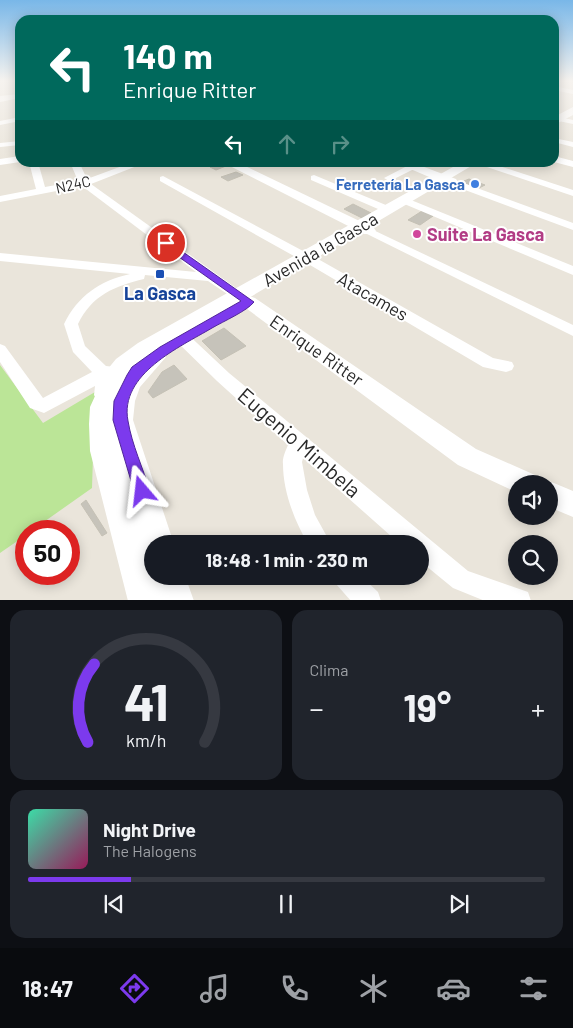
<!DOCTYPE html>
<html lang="es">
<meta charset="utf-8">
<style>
body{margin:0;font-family:Barlow,sans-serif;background:#20242c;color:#f1f3f6;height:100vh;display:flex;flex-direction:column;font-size:19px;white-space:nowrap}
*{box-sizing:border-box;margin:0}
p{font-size:16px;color:#9ea1a6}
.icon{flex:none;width:28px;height:28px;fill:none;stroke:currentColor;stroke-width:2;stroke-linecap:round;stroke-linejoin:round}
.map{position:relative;height:600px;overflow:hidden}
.sheet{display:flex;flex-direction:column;gap:10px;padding:10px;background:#0d0f14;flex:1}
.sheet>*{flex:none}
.banner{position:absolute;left:15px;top:15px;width:544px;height:152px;border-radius:15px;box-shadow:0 2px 12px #0003;background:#00695c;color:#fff;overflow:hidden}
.tools{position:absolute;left:508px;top:475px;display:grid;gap:10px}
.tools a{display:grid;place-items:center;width:50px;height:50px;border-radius:50%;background:#171b24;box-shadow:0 2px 12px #0003;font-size:25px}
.speed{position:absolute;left:15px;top:520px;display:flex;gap:10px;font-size:25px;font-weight:700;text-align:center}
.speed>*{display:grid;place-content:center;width:65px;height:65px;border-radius:50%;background:#171b24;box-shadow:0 2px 12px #0003;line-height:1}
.speed .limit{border:8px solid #d22;background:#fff;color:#111}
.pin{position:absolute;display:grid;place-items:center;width:42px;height:42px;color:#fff;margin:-21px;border:2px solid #fff;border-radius:50%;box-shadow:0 1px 5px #0007}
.me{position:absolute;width:55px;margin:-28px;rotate:343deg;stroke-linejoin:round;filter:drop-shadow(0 0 4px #0008)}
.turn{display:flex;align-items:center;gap:18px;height:105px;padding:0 25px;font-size:22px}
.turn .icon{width:65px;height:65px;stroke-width:2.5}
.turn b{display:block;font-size:35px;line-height:42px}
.lanes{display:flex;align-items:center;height:48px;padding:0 25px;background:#0003;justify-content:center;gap:25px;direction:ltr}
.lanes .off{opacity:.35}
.big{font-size:38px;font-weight:700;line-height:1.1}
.sheet .widget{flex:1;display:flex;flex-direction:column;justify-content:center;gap:8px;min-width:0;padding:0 18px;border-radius:15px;background:#20242c}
.sheet .dial{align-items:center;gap:0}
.dial svg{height:130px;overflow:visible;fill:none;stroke:#363941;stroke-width:7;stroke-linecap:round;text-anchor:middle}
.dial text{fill:#f1f3f6;stroke:none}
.song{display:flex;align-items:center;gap:15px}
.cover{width:60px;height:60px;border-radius:8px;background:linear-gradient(135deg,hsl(160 70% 55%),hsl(330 70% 35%))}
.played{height:5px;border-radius:2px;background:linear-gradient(90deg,#7c3aed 20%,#363941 20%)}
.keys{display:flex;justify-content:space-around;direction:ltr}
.heat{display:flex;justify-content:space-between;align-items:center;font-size:28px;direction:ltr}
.sheet .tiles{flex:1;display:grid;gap:10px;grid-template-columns:1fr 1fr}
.widget:last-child{grid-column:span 2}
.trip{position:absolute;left:144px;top:535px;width:285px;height:50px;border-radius:25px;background:#171b24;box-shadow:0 2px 12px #0003;font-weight:700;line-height:50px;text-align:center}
.dock{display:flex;height:80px;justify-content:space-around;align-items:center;background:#090b0e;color:#9ea1a6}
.dock .icon{width:35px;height:35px}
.dock .current{color:#7c3aed}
.dock b{font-size:22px;color:#f1f3f6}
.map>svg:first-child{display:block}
.pitch{fill:#bbe597}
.building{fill:#c6c3ba;stroke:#c5c1b5}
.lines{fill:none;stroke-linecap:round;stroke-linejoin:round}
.minor{fill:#fff;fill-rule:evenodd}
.tertiary{fill:#fff;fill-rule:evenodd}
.secondary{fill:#fff;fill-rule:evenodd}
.route{fill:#7c3aed;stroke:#51269a}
.shop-dot{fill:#3f7fe0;stroke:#fff;stroke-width:2}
.hotel-dot{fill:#d1479c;stroke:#fff;stroke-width:2}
.transit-dot{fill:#1a4fb4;stroke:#fff;stroke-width:2}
.labels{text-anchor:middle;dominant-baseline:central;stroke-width:4;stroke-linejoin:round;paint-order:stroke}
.far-street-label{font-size:15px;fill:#292929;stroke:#fff}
.far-shop-label{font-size:15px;font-weight:bold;fill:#366cbe;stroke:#fff;text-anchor:end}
.hotel-label{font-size:18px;font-weight:bold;fill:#b23c85;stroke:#fff;text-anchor:start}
.street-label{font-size:18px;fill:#292929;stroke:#fff}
.transit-label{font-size:18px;font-weight:bold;fill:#164399;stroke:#fff}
.near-street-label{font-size:21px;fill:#292929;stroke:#fff}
</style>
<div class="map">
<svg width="573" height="601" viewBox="0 0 573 601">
<rect width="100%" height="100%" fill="#eae5db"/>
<path class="pitch" d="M0,365l43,58 52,-31 -3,96 -61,43h-5v4l-26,18z"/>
<g class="building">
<path d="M220,163l6,3 -10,4 -6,-3z"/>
<path d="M236,172l7,3 -15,6 -7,-4z"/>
<path d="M469,179l16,6 -6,3 -14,-5 -1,-2z"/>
<path d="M353,204l18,9 -9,5 -18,-9z"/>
<path d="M422,211l11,5 -13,9 -12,-5z"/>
<path d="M224,328l22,18 -25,14 -19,-19z"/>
<path d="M174,365l13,14 -34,19 -5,-6 14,-20z"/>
<path d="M86,500l21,33 -5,3 -21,-32z"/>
</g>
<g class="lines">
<g class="minor">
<path d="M554,86l19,4v4l-19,-4z"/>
<path d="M554,116l19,4v4l-19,-4z"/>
<path d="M20,117v4l-20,4v-4z"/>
<path d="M554,138l19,4v5l-19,-5z"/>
<path d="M20,141v4l-20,2v-4z"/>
<path d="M20,156v6l-20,3v-6z"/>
<path d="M554,156l19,5v6l-19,-5z"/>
<path d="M29,162h9l7,25 33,-6 -8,-19h9l8,17 46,-17h14l-56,22 163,117 -2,3h-10l-34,-23 -63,-6 -1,4c-29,7 -52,16 -66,45l7,22 21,20 9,1 2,4 -5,6v18l-3,5 -6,2 -6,-2 -3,-5 1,-9 -51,27 -14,-5 -30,-46v-18l5,2 38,52 49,-26 -19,-20 -9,-28c14,-28 35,-43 66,-50l-130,-13v-8l196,19 -114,-86 -82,16v-6l36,-7z"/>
<path d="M472,162h15l86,28v6z"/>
<path d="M411,164l3,1v4l-22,11 -3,1 -5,-3z"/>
<path d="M314,175l79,33 1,2 -5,3 -4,-1 -74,-32v-4z"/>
<path d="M163,176l155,83 175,99 19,4 2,4 -2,4 -6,2 -23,-5 -173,-102 -150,-84v-4z"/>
<path d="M452,179l121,44v7l-124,-46 -2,-2z"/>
<path d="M406,198l167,68v9l-171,-72 -1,-2z"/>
<path d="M369,228l204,97v11l-208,-103 -2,-2z"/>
<path d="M176,327l5,1 48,45 239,198 60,21 3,9h-46l-32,-13 -33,-27v-17h-20l-97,-86 -1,4 5,28 8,25 16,29h-23c-14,-24 -25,-53 -25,-80 -1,-6 3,-14 5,-19l-71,-64 -46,-45 -2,-4 2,-4z"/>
<path d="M332,576h29l17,16 3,9h-30l-15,-17z"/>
</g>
<g class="tertiary">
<path d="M20,94v4l-20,4v-6z"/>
<path d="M222,162h15l137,66 2,3 -2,3h-10z"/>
<path d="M394,162h17l45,17 2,3 -2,3h-8z"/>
<path d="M249,296l6,2 221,151 59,26 4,9h-23v8l-58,-27 -215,-159 -3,-4 3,-4z"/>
<path d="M549,481l24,10v26l-24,-10v-23h-6z"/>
</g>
<g class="secondary">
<path d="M573,107v8l-19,10v-8z"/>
<path d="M462,162h16l-317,188 5,7 -26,30 -5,14 -2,19 41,124h-22v14l-2,-1 2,19h33l9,25h-66l-38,-150 -1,-27 1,-17 17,-37 9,-11 22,-16z"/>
</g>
</g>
<linearGradient id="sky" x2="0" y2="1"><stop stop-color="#79b7e8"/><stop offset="0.49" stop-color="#f6f3ef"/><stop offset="1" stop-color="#f6f3ef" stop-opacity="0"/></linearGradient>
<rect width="573" height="165" fill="url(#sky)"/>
<path class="route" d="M166,240l88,62c-7,9 -30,19 -42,26 -32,19 -93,46 -84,93 4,24 15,47 22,70l-2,5 -6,3 -6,-3 -2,-5 -21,-71 1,-19 13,-26 5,-8 28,-20 81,-46 -79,-56 -1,-2z"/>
<circle class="shop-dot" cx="475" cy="184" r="5"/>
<circle class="hotel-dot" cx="417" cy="234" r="5"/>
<rect class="transit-dot" x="155" y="269" width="10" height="10" rx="2.5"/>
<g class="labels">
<g class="far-street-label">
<text transform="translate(73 184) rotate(-13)">N24C</text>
</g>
<g class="far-shop-label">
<text x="465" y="184">Ferretería La Gasca</text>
</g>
<g class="hotel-label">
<text x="427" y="234">Suite La Gasca</text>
</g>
<g class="street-label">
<text transform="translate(320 249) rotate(-30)">Avenida la Gasca</text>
<text transform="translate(373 296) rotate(30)">Atacames</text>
<text transform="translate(317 350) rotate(35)">Enrique Ritter</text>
</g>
<g class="transit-label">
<text x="160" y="293">La Gasca</text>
</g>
<g class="near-street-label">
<text transform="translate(300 442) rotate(41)">Eugenio Mimbela</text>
</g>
</g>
</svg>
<div class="tools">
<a><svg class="icon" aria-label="sound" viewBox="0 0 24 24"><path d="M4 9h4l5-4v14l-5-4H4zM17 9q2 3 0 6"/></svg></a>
<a><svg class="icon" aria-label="search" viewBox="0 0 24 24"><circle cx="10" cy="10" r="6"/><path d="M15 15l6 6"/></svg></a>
</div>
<div class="speed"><div class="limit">50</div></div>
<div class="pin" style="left:166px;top:243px;background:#d93025"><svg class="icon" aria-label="arrive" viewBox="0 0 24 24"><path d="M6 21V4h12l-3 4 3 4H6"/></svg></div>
<svg class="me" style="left:142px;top:491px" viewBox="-20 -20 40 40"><path d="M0-17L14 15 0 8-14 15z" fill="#7c3aed" stroke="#fff" stroke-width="4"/></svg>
<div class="trip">18:48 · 1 min · 230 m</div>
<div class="banner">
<div class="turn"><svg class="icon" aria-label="left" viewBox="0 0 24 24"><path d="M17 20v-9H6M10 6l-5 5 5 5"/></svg><div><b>140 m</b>Enrique Ritter</div></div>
<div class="lanes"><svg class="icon" aria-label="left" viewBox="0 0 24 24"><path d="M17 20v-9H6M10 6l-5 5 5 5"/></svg><svg class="icon off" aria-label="ahead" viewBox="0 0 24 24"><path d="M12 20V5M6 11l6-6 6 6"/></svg><svg class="icon off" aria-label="right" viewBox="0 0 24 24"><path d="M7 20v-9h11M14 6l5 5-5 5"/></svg></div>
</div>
</div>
<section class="sheet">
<div class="tiles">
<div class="widget dial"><svg viewBox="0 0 100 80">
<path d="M14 69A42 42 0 1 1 86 69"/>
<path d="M14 69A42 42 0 0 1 18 21" stroke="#7c3aed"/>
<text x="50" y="56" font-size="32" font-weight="700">41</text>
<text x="50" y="72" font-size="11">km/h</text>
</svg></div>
<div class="widget"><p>Clima</p>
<div class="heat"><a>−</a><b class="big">19°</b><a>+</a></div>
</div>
<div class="widget">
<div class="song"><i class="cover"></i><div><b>Night Drive</b><p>The Halogens</p></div></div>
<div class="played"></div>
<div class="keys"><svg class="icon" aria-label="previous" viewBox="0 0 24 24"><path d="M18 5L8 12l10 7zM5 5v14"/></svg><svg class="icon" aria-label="pause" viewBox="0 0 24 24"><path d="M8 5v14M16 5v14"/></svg><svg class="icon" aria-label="next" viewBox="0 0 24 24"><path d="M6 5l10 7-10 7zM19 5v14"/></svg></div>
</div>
</div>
</section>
<nav class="dock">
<b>18:47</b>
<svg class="icon current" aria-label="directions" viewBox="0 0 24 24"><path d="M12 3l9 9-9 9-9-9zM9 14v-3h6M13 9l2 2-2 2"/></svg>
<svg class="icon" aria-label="music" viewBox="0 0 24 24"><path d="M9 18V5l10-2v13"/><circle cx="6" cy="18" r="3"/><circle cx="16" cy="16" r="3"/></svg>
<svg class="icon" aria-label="phone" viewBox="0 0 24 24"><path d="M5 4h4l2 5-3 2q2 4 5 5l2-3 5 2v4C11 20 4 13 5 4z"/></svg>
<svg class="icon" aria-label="climate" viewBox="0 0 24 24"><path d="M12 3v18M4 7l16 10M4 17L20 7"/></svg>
<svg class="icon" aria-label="car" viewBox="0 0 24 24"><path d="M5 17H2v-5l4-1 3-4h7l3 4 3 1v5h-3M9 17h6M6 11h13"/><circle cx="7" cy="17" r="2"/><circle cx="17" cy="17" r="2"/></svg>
<svg class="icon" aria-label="filters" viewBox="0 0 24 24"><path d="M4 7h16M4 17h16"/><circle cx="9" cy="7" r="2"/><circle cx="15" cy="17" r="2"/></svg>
</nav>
